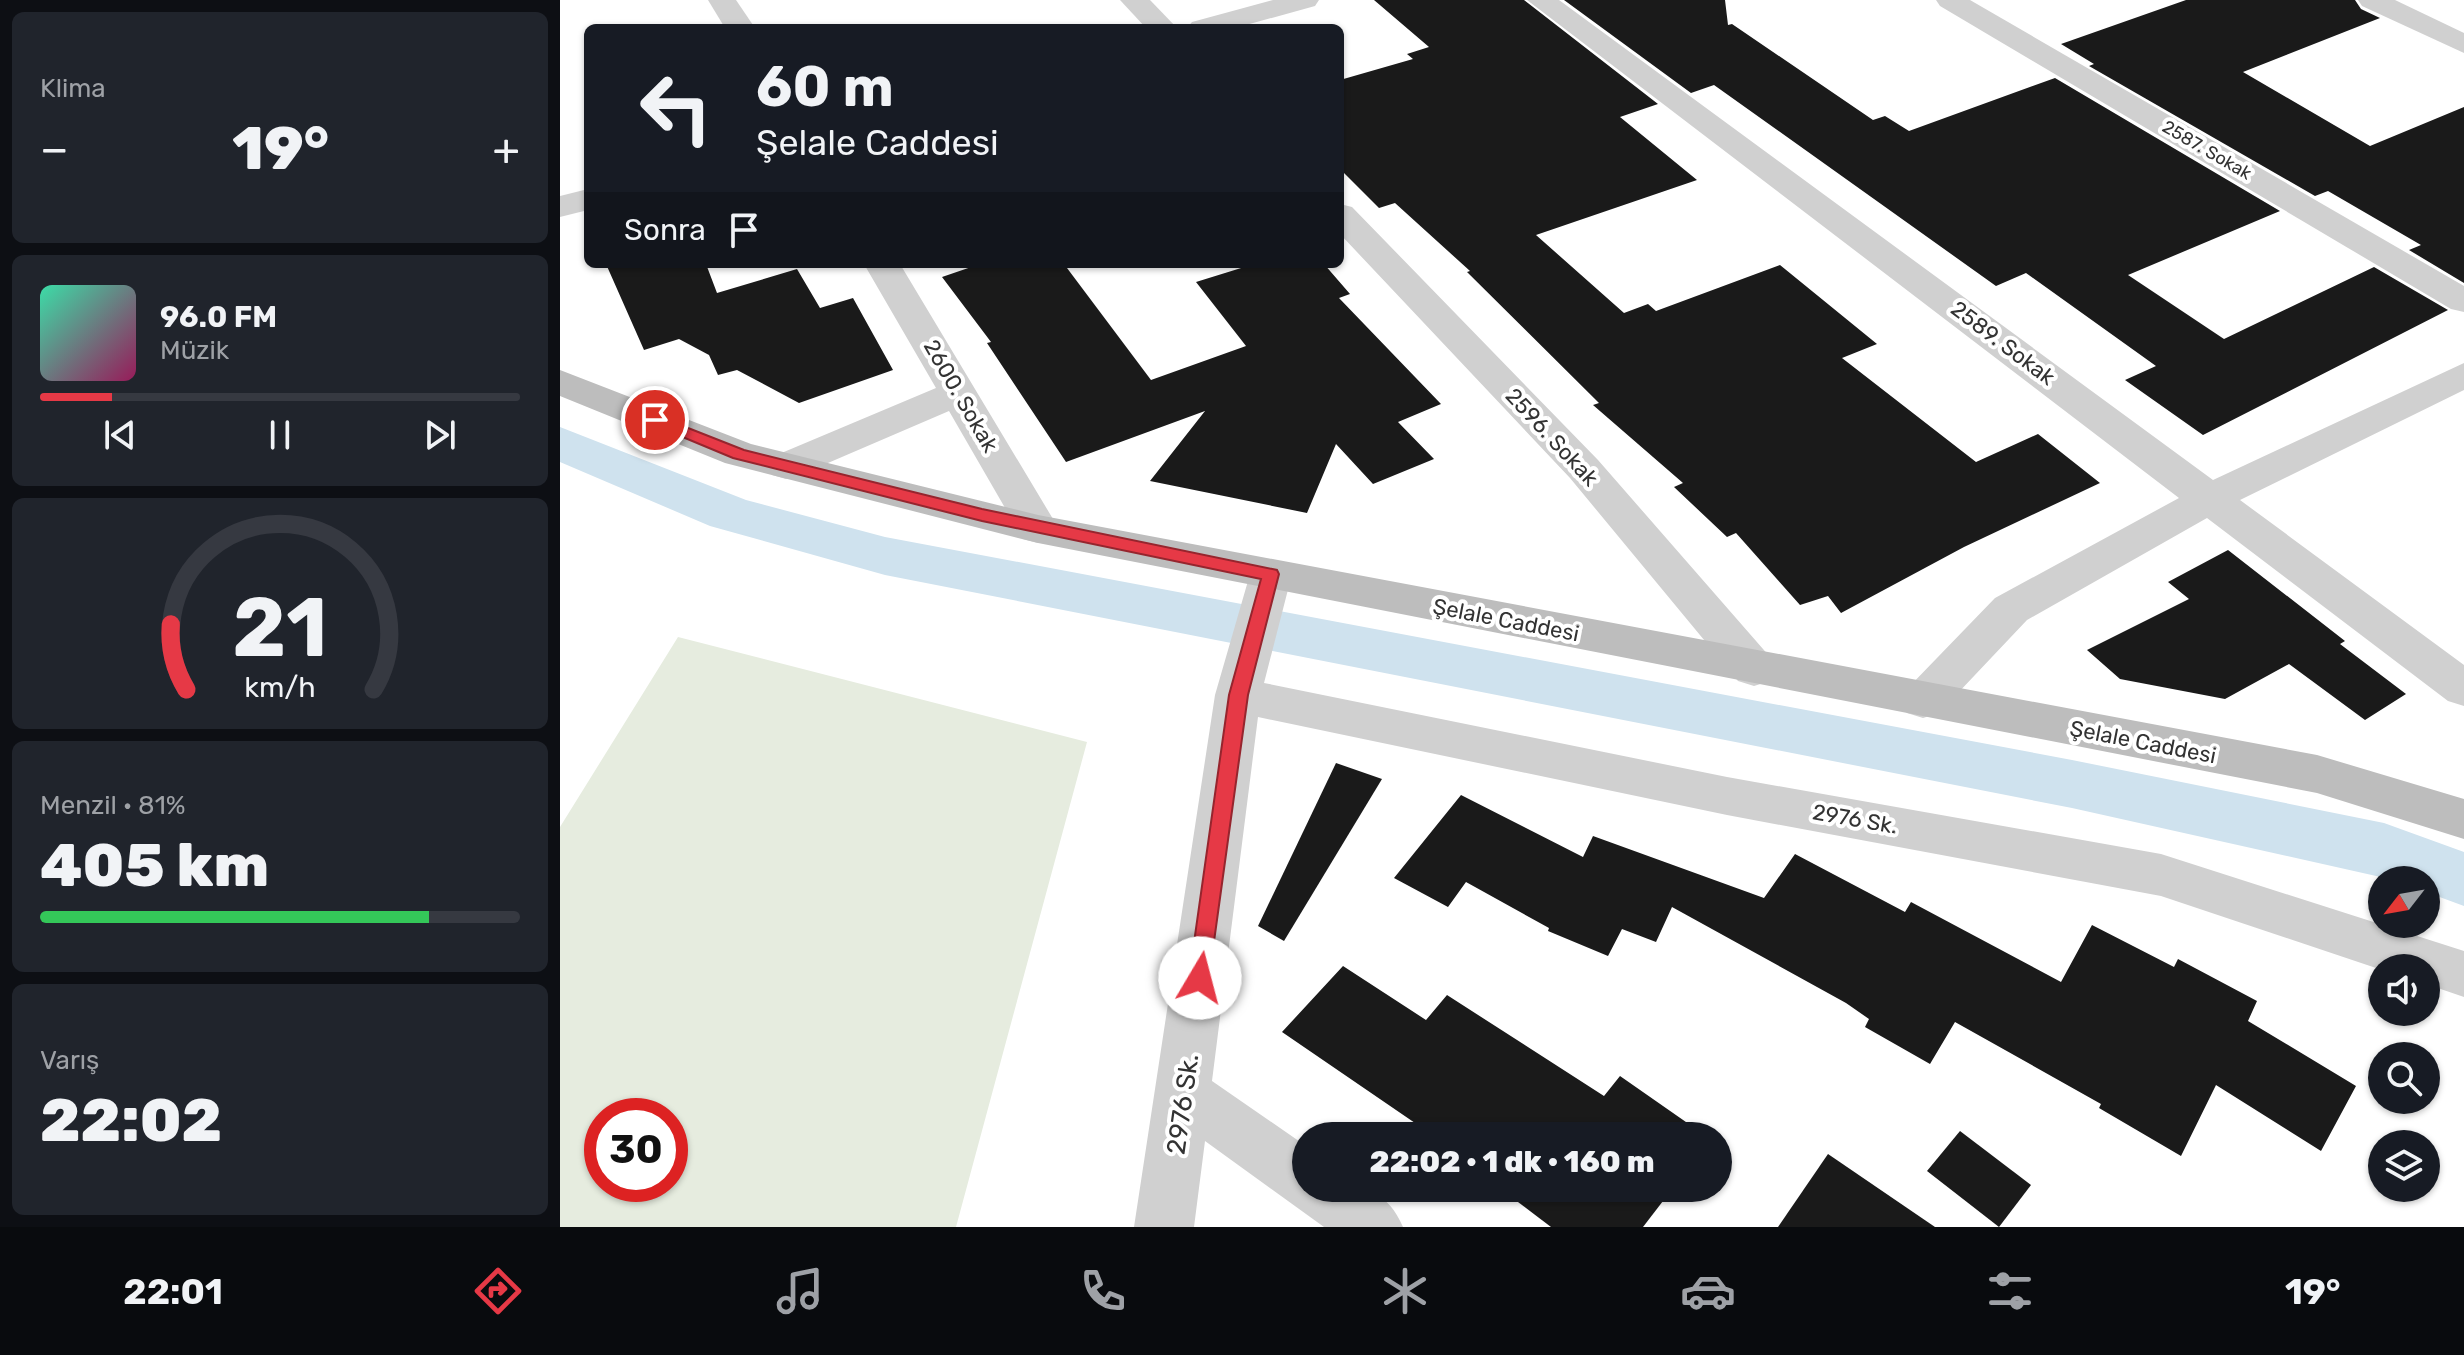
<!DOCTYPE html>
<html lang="tr">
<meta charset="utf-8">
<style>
body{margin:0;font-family:Rubik,sans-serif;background:#20242c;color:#f1f3f6;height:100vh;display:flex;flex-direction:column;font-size:30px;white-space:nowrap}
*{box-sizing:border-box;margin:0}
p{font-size:26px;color:#9ea1a6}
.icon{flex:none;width:44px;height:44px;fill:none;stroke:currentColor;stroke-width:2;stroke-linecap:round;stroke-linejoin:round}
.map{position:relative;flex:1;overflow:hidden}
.drawer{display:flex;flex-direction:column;gap:12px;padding:12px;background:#0d0f14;width:560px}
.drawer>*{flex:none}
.top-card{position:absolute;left:24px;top:24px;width:760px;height:244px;border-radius:12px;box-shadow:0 2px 6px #0004;background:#171b24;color:#f1f3f6;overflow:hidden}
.needle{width:52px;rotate:239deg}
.fabs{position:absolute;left:1808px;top:866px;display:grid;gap:16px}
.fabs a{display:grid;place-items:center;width:72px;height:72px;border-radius:50%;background:#171b24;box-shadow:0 2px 6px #0004;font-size:40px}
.speed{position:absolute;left:24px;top:1098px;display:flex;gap:16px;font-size:40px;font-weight:700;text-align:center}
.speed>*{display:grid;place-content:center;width:104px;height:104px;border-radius:50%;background:#171b24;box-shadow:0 2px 6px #0004;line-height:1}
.speed .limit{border:12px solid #d22;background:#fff;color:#111}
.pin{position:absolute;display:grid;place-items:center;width:68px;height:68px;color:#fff;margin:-34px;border:4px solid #fff;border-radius:50%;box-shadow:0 2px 8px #0007}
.me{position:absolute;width:88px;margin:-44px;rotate:8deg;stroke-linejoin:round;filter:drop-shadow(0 0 6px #0008)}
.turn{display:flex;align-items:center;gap:28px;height:168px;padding:0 40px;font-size:36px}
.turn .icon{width:104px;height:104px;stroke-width:2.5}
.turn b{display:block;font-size:56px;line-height:68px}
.then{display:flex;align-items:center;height:76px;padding:0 40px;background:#0003;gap:16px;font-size:30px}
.big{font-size:60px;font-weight:800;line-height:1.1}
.drawer .card{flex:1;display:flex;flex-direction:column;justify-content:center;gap:12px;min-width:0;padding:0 28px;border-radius:12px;background:#20242c}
.drawer .dial{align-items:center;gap:0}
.dial svg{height:208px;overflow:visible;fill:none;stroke:#363941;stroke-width:7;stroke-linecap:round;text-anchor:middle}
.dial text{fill:#f1f3f6;stroke:none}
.song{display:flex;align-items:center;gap:24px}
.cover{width:96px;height:96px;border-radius:12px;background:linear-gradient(135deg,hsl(160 70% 55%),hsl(330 70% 35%))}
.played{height:8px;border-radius:4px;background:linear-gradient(90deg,#e63946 15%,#363941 15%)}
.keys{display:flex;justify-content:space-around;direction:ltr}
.heat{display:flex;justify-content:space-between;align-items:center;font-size:44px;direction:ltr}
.charge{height:12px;border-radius:6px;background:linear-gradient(90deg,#34c759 81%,#363941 0)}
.trip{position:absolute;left:732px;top:1122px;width:440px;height:80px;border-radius:40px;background:#171b24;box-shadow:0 2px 6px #0004;font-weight:800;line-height:80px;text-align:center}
.tabs{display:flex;height:128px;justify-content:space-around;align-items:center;background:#090b0e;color:#9ea1a6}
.tabs .icon{width:56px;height:56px}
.tabs .active{color:#e63946}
.tabs b{font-size:36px;color:#f1f3f6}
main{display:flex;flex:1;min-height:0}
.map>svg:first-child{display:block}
.green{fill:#e6ecdf;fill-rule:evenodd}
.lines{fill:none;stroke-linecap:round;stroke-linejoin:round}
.canal{fill:#cfe2ee;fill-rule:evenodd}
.building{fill:#1a1a1a}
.street{fill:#d0d0d0;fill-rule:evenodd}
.secondary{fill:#bdbdbd;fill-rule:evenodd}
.route{fill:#e63946;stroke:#96252e;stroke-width:2}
.labels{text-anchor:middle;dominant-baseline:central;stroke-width:8;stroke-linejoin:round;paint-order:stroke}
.far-street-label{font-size:18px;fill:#333;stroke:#fff}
.street-label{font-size:22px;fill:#333;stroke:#fff}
.near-street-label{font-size:26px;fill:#333;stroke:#fff}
</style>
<main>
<section class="drawer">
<div class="card"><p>Klima</p>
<div class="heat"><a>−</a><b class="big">19°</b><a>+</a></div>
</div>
<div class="card">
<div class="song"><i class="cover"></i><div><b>96.0 FM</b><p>Müzik</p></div></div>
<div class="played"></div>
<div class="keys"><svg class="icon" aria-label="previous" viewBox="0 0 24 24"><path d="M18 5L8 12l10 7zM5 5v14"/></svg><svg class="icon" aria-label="pause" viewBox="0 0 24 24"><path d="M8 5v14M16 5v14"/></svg><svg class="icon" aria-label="next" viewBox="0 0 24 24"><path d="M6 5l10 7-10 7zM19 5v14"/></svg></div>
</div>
<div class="card dial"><svg viewBox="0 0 100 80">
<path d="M14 69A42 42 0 1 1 86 69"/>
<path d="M14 69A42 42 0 0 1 8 44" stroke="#e63946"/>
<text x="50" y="56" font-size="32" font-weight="700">21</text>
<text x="50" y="72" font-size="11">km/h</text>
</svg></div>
<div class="card"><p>Menzil · 81%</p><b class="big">405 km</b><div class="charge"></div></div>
<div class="card"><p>Varış</p><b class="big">22:02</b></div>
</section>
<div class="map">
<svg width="1904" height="1227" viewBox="0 0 1904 1227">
<rect width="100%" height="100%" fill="#fff"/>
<path class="green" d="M118,637l409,105 -131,485h-396v-400zM42,1116h68v68h-68z"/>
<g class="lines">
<path class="canal" d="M0,427l186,73 139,37 1187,223 312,63 80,29v54l-38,-14v-12h-32l-322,-72 -1187,-233 -175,-49 -150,-64z"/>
</g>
<g class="building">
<path d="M814,0h150l134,104 -38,13 77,63 -161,55 88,78 24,-9 8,7 124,-46 97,79 -35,14 134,104 62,-28 62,49 -136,64 -123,66 -13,-17 -28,9 -64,-72 -9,4 -53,-50 9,-4 -90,-78 6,-2 -132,-131 3,-1 -75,-68 -16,5 -39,-39v-89l73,-21 -6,-5 22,-7z"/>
<path d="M1004,0h161l3,25 4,-1 141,96 12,-4 24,15 146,-53 225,133 -152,64 96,64 150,-72 74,43 -245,125 -78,-55 31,-14 -130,-93 -30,13 -282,-201 -23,8z"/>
<path d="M1626,0h169l6,9 19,9 -137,54 127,74 94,-39v176l-55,-33 12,-5 -93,-54 -13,5 -226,-130 5,-2 -33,-20z"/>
<path d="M46,264h100l11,29 80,-24 23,39 33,-10 40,72 -94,33 -62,-33 -19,5 -9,-20 -30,-16 -35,11z"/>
<path d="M420,264h84l87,116 95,-34 -50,-64 58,-18h70l26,30 -11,4 102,106 -43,18 36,37 -61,25 -37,-40 -29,69 -157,-32 55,-70 -139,51 -79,-119 4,-1 -49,-65z"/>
<path d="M1668,550l117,91 -5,3 66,50 -41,26 -76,-56 -64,35 -105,-20 -33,-29 102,-51 -21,-17z"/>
<path d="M776,763l46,16 -98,162 -26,-15z"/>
<path d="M901,795l122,62 10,-21 171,62 31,-44 110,58 6,-10 150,80 31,-57 82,42 4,-8 79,42 -9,20 108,65 -35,65 -105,-66 -35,71 -82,-48 2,-4 -146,-82 -25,42 -65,-37 4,-8 -23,-16 -174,-96 -16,35 -34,-13 -14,27 -60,-25 1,-3 -83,-46 -18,25 -54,-29z"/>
<path d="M783,966l83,54 21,-25 157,101 16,-20 86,60h-272l-152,-104z"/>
<path d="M1400,1131l71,54 -32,42 -72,-56z"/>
<path d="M1268,1154l107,73h-157z"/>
<path d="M969,1188h144l-30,39h-92l-33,-25z"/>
</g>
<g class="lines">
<g class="street">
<path d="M148,0h28l19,28h-30z"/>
<path d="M560,0h30l27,28h-31z"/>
<path d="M713,0h46l-4,6 -80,22h-48l5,-6z"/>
<path d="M967,0h32l654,480 251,-117v27l-224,110 224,165v41l-16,-5 -241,-183 -180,102 -88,93 -16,5 -16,-5 -7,-12 7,-12 88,-91 184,-100z"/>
<path d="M1376,0h34l494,286v26l-13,-3 -511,-303z"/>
<path d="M1798,0h37l69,33v20l-102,-47z"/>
<path d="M28,189v21l-28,7v-21z"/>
<path d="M780,204l12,3 246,253 172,197 7,12 -7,12 -16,5 -16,-5 -168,-203 -230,-244z"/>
<path d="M304,264h36l159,265 -6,10 -15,4 -15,-4 -74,-128 -149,64 -14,4 -14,-4 -6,-9 6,-9 164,-69z"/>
<path d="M711,559l15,4 6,11 -28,109 463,94 434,77 303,97v46l-38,-13v-16l-44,2 -221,-74 -434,-81 -469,-98 -46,364 94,65v42c44,0 77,-8 97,39h-79l-119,-86 -11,86h-60l81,-532 35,-121 6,-11z"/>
</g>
<path class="secondary" d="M0,370l191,74 287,71 1279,240 147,44v40l-147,-46 -1279,-250 -313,-80 -165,-67z"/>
</g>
<path class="route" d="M95,415l89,35 238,59 295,61 2,4 -31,121 -40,290 -8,3 -7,-3 -4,-7 40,-283 32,-116 -279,-58 -249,-63 -84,-35v-7z"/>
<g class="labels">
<g class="far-street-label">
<text transform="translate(1647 150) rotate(30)">2587. Sokak</text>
</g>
<g class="street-label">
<text transform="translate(1443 343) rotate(37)">2589. Sokak</text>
<text transform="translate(401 396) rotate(60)">2600. Sokak</text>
<text transform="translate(992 437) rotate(47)">2596. Sokak</text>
<text transform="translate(946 620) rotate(11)">Şelale Caddesi</text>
<text transform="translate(1583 742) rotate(11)">Şelale Caddesi</text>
<text transform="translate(1295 819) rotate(10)">2976 Sk.</text>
</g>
<g class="near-street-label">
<text transform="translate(623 1104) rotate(-82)">2976 Sk.</text>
</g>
</g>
</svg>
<div class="fabs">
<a><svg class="needle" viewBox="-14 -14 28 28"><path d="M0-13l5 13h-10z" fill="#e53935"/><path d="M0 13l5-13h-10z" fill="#9ea1a6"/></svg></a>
<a><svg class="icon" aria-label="sound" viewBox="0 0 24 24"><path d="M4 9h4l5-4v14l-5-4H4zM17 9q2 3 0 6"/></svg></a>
<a><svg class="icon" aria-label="search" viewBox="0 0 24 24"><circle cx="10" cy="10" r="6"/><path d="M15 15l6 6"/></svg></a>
<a><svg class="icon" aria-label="layers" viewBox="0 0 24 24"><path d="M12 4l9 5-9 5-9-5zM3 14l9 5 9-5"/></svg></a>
</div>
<div class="speed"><div class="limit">30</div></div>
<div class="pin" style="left:95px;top:420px;background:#d93025"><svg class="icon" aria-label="arrive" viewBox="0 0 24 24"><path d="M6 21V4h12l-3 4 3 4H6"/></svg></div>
<svg class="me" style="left:640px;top:978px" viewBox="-20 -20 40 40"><circle r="19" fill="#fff"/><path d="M0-13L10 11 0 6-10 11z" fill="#e63946"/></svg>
<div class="trip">22:02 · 1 dk · 160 m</div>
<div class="top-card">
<div class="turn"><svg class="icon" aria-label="left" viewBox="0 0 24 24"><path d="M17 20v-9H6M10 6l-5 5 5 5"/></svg><div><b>60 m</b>Şelale Caddesi</div></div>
<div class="then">Sonra<svg class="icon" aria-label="arrive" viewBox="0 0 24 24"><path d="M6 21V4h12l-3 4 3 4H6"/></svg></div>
</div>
</div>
</main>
<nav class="tabs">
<b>22:01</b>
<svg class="icon active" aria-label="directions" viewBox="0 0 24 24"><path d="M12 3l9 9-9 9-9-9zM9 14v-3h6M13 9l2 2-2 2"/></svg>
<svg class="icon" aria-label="music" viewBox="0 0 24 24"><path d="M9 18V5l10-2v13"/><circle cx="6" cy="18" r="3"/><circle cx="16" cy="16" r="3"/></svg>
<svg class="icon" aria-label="phone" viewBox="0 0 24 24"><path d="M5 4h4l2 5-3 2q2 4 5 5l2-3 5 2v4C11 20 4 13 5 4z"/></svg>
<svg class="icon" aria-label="climate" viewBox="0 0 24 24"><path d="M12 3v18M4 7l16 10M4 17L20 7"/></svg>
<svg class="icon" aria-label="car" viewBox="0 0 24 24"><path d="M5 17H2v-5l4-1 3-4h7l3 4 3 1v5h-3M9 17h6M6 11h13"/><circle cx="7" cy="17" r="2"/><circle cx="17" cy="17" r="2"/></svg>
<svg class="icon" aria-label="filters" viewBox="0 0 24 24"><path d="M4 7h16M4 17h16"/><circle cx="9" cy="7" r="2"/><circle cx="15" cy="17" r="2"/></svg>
<b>19°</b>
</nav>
